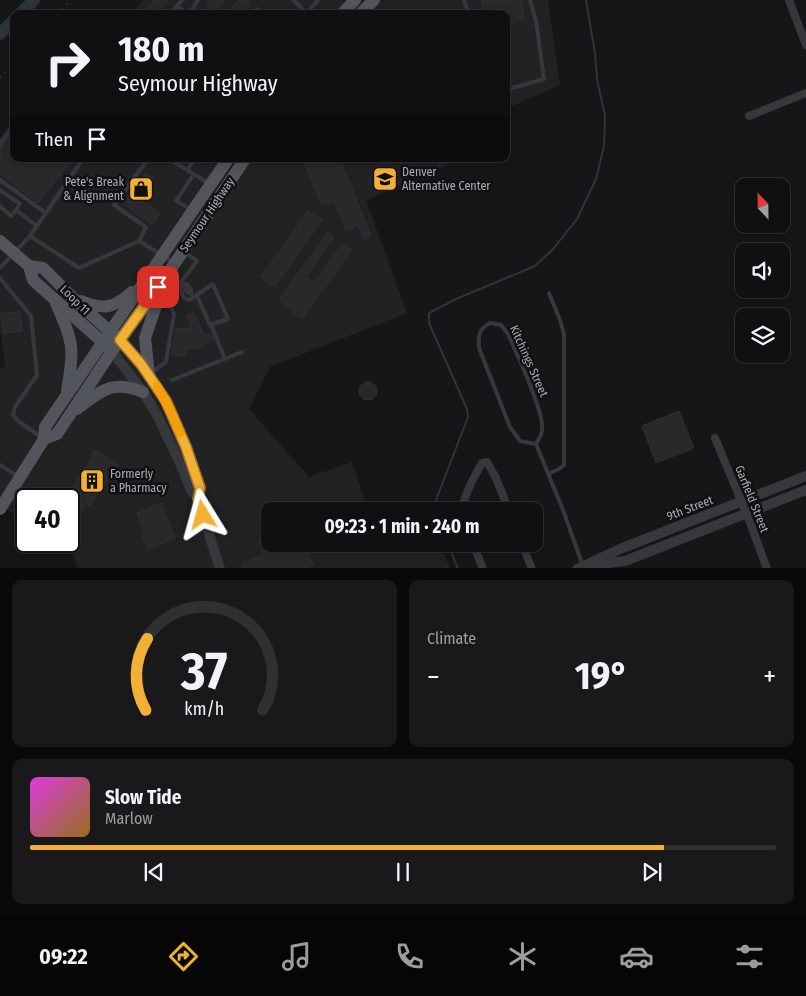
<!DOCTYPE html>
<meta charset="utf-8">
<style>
body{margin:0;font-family:"Fira Sans Condensed",sans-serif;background:#19191b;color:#f1f3f6;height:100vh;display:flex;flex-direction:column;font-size:19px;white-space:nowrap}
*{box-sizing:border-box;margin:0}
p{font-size:16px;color:#9c9d9f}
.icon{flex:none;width:28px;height:28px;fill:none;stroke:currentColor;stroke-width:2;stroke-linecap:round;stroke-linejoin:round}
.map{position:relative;height:568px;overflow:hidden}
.panel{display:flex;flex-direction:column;gap:12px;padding:12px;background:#09090a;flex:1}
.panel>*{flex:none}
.guide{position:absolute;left:10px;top:10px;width:500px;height:152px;border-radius:10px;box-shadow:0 2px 8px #0003,0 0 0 1px #303032;background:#101012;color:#f1f3f6;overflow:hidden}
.needle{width:32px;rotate:338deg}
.controls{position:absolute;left:735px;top:178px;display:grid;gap:10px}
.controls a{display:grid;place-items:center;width:55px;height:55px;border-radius:10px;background:#101012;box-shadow:0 2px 8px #0003,0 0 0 1px #303032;font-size:25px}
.speed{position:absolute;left:15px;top:488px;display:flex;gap:10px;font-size:25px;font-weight:700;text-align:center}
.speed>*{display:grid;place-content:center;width:65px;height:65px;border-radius:50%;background:#101012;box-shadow:0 2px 8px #0003,0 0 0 1px #303032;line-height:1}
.speed .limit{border:2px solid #111;border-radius:8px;background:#fff;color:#111}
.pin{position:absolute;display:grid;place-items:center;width:42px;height:42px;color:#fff;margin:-21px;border-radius:10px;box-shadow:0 2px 8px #0006}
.me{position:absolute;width:55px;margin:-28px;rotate:352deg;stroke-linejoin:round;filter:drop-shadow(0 0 4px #0008)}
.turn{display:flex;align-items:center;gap:18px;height:105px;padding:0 25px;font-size:22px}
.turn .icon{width:65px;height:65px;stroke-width:2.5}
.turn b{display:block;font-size:35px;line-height:42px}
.then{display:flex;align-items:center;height:48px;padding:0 25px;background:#0003;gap:10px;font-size:19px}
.big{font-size:38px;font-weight:700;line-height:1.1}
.panel .card{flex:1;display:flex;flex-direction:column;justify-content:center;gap:8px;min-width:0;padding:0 18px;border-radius:10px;background:#19191b}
.panel .dial{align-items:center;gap:0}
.dial svg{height:130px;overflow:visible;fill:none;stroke:#303032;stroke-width:7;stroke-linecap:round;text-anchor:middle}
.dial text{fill:#f1f3f6;stroke:none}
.song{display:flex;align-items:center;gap:15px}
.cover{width:60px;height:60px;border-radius:8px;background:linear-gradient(135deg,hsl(300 70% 55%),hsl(40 70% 35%))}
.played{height:5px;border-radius:2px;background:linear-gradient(90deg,#f2b134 85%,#303032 85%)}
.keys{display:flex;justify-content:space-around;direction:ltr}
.heat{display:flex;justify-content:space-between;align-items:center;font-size:28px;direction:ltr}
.panel .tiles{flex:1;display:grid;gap:12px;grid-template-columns:1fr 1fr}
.card:last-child{grid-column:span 2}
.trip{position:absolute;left:261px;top:502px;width:282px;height:50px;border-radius:10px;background:#101012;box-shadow:0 2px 8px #0003,0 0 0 1px #303032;font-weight:700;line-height:50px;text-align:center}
.tab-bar{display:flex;height:80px;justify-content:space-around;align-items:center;background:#060607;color:#9c9d9f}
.tab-bar .icon{width:35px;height:35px}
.tab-bar .on{color:#f2b134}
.tab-bar b{font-size:22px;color:#f1f3f6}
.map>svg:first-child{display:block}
.built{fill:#222225}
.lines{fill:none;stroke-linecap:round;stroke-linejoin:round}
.stream{stroke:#2c353c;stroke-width:2}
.river{stroke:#2c353c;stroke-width:12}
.building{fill:#29292c;stroke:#303034}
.path{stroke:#3d3f44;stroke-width:1;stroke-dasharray:2.5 4;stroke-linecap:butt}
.service{stroke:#37383d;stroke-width:4}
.minor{stroke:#37383d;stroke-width:8}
.tertiary{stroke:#37383d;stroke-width:10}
.primary{stroke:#53555c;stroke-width:12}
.route-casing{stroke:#9d7322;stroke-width:12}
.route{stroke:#f2b134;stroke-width:9}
.slow{stroke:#f59e0b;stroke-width:9}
.labels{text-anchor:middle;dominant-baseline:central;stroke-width:5;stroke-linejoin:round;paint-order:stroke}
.poi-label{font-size:12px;fill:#a8adb8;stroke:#111113;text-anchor:start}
.street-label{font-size:12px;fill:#a8adb8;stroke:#111113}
</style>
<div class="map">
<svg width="806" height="569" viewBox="0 0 806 569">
<rect width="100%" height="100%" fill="#161618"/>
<g class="built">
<path d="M143,0h405l12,85 -54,24v-95h-374z"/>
<path d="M14,119v40h447l-95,41 41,113 -137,54 -21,42 60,68 43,-15 16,49h-98v33h170l10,24h-372l-11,-27h2v-42h-43v12l-12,3 -14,-9v-137l5,-1 -5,-41v-189z"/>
</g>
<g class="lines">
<g class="stream">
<path d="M435,511l1,-11 32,-83 -1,-8 -38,-86v-10l27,-14 79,-33 18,-17 24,-30 19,-40 8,-33 1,-30 -8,-37 -2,-26 -9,-53"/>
<path d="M448,544l10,25"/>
</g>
<g class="river">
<path d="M20,14l14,-14"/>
<path d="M0,34l14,-14"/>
</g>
</g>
<g class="building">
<path d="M154,0h14l-12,14h-14z"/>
<path d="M211,0h14l-9,14h-14z"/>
<path d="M240,0h7l4,5 -10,9h-17z"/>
<path d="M482,0h39l3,19 -11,2v3l-7,1v-11h-22z"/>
<path d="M14,132v27h59l-35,44 -38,-30v-25z"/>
<path d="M303,159h37l31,77 -7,3 -6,-14 -12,5 -12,-30 -12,5z"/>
<path d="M145,173l9,6 -14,21 20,13 -7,12 -29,-21z"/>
<path d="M308,211l14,9 -48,67 -13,-10z"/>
<path d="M328,232l6,5 -28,40 8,6 29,-39 9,6 -50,68 -9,-6 1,-2 -15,-10z"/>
<path d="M20,311l2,20 -18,2 -3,-19z"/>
<path d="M194,313l10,23 7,-2 2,7 -19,8 -8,-1v8l-14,-1 4,-27 16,1 -5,-14z"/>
<circle cx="368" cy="391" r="9"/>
<path d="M679,411l15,37 -38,15 -14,-37z"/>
<path d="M95,450l23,16 -28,40 -3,-3 -5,7 -6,-4 2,-2 -12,-8 27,-38 -2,-2z"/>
<path d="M161,503l14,35 -27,11 -6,-15 3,-1 -8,-20z"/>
<path d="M270,535v9h35l8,21 -9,4h-61l-1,-5 22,-9 -6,-15z"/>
</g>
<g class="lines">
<g class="path">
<path d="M57,14l14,-14"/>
<path d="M0,78l14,-15"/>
</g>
<g class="service">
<path d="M293,0l15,14"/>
<path d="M464,0l5,14"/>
<path d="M177,6l5,-6"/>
<path d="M307,13l11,-13"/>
<path d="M171,14l6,-8 10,8"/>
<path d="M189,14l9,-14"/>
<path d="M252,14l5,-5"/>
<path d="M506,90l38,-11 -8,-58 -6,-21"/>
<path d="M0,144l14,-19"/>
<path d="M83,159l-53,77 49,32 60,-27 34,21"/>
<path d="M169,159l39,24"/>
<path d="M187,170l8,-11"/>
<path d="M0,180l46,33"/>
<path d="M0,190l20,14 -4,6 21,16"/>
<path d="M0,206l11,10 5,-6"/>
<path d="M190,209l-14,-8 18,-27"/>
<path d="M139,241l7,-14 -32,-22 34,-46"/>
<path d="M0,268l30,-32"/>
<path d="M172,271c7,9 7,17 12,27l5,2 24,-16 15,35 -18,6 -13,-29"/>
<path d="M0,278l31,38 6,59 -22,32 -2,8 5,6 23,16"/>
<path d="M181,281l6,11 4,2v-4l-4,-6h-4"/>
<path d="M181,282l16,-21 -12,-9"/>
<path d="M490,323l11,2 7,9c8,18 37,79 34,96 0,5 -4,10 -6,14l-16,-3 -10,-14 -31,-79c-1,-13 0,-19 11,-25z"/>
<path d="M211,325l14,34"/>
<path d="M151,373l15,-11 8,-48 -6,-12 -6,-8"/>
<path d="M172,380l70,-28"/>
<path d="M536,444l27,66 20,56"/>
<path d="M0,465l19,12"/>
<path d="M548,474l11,-5 5,-4v-131l-4,-14 -11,-27"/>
</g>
<g class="minor">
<path d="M789,0l17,45"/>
<path d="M749,116l57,-23"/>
<path d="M715,438l36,87 16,44"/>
<path d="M462,511c1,-13 13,-36 20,-48l5,-1 9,16 13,33"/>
<path d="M473,544l10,25"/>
<path d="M522,544l10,25"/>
</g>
<g class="tertiary">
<path d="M120,340l29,35 17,26 13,28 21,59 -2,11"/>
<path d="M112,351l31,41 14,23 23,48 11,27 7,9 22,70"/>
<path d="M592,565l33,-4 181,-71"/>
<path d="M577,569l43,-20 186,-73"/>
</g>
<g class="primary">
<path d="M342,14l13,-14"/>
<path d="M360,14l14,-14"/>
<path d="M0,241l29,25 4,14 75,67"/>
<path d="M29,266l14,2 31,31 42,38"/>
<path d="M81,301c24,9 31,8 51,-9"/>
<path d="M56,303c17,39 19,45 11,87"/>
<path d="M149,375l-4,-37 17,-50"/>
<path d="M77,409c24,-18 35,-30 66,-17"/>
<path d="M44,439l13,-5 55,-83 63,-88 70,-104"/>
<path d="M0,509l44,-70 1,-12 183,-268"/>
</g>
</g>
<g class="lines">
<defs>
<path id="route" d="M158,287l-38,53 21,24 25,37 20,46 14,41 -2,11 5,16"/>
</defs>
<use href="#route" class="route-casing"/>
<use href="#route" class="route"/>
<path class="slow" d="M157,386l15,28 8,19"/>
</g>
<defs>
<symbol id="school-square" viewBox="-11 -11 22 22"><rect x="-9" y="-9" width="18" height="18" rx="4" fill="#f2b134" stroke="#111113"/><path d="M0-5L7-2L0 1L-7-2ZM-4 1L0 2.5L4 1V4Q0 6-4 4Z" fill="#111"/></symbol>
<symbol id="shop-square" viewBox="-11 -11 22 22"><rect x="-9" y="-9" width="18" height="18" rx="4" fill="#f2b134" stroke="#111113"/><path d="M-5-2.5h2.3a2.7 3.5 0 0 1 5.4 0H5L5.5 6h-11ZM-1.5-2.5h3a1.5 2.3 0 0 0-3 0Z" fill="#111"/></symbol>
<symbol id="building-square" viewBox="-11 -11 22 22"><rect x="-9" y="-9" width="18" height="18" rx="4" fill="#f2b134" stroke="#111113"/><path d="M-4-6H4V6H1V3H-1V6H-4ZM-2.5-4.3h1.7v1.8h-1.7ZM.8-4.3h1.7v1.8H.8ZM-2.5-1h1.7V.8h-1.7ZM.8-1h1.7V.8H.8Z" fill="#111"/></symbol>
</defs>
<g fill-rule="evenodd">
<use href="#school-square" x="371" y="165" width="28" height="28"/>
<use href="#shop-square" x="127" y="175" width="28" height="28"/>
<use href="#building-square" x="78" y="467" width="28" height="28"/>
</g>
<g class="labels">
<g class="poi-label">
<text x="402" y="172">Denver<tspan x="402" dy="14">Alternative Center</tspan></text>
<text x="124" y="182" text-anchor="end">Pete's Break<tspan x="124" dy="14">&amp; Alignment</tspan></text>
<text x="110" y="474">Formerly<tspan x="110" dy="14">a Pharmacy</tspan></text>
</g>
<g class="street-label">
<text transform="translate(207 215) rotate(-56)">Seymour Highway</text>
<text transform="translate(75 300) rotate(44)">Loop 11</text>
<text transform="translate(529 361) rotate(66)">Kitchings Street</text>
<text transform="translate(752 499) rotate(68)">Garfield Street</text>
<text transform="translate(690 508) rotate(-21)">9th Street</text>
</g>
</g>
</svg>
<div class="controls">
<a><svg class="needle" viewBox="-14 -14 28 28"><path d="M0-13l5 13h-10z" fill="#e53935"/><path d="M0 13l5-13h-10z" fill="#9c9d9f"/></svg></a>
<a><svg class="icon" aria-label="sound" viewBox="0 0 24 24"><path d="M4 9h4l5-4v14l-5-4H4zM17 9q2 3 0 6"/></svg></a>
<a><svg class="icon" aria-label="layers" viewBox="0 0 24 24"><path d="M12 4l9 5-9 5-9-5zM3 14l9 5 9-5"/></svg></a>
</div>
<div class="speed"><div class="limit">40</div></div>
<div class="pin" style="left:158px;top:287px;background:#d93025"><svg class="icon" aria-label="arrive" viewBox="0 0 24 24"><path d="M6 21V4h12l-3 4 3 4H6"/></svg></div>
<svg class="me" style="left:203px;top:515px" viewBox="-20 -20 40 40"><path d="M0-17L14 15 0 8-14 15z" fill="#f2b134" stroke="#fff" stroke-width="4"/></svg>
<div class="trip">09:23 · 1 min · 240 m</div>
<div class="guide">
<div class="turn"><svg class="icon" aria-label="right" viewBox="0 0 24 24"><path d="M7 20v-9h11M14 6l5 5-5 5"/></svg><div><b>180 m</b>Seymour Highway</div></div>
<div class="then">Then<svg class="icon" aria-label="arrive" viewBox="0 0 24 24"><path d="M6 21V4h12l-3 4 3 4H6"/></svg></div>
</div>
</div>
<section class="panel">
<div class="tiles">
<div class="card dial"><svg viewBox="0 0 100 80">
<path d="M14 69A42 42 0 1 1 86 69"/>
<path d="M14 69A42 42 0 0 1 15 25" stroke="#f2b134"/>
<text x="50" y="56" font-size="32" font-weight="700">37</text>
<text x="50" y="72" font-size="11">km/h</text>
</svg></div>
<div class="card"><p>Climate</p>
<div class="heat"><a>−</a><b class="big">19°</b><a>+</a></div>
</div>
<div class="card">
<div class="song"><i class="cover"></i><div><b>Slow Tide</b><p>Marlow</p></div></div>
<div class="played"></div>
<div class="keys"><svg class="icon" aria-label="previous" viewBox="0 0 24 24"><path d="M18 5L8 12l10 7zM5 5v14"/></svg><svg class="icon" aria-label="pause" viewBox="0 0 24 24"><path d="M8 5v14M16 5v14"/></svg><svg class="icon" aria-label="next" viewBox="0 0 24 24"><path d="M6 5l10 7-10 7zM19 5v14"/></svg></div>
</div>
</div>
</section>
<nav class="tab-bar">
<b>09:22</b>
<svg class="icon on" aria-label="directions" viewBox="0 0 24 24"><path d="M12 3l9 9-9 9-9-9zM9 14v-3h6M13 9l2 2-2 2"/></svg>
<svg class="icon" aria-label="music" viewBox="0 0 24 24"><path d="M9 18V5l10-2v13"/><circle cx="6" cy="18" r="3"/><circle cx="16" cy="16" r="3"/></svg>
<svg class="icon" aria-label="phone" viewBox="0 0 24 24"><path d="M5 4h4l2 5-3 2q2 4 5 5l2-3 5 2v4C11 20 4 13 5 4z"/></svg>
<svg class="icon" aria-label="climate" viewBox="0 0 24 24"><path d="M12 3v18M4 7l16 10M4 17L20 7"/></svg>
<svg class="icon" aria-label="car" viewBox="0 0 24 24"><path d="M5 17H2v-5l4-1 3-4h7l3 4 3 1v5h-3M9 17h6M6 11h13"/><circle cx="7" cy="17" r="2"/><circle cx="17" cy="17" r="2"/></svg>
<svg class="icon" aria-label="filters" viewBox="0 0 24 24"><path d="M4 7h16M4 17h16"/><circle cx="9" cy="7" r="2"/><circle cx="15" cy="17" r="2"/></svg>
</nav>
